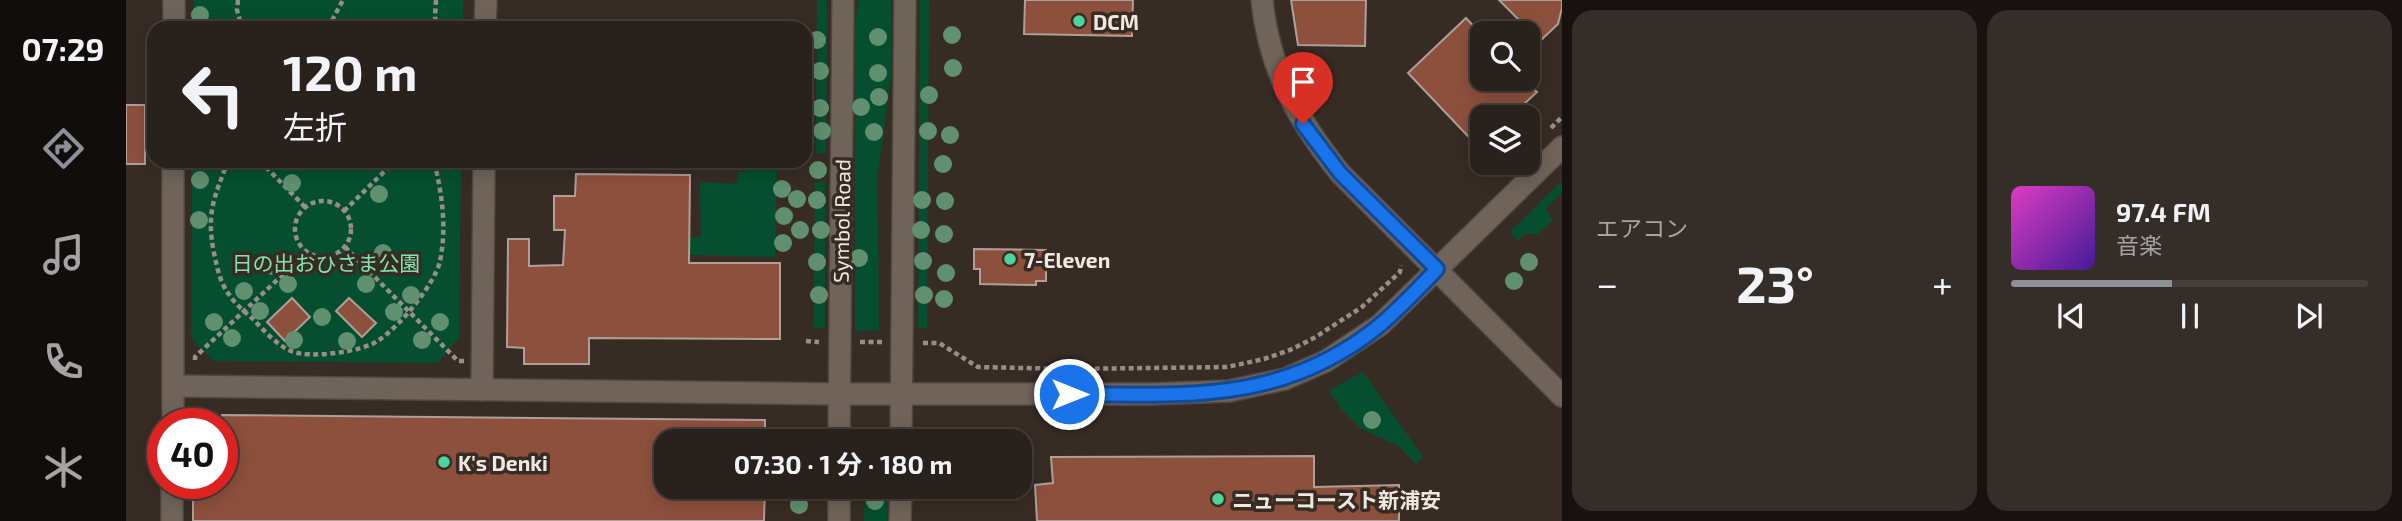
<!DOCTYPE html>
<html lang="ja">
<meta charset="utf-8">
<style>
body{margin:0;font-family:"Exo 2","Noto Sans JP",sans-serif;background:#352e28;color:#f1f3f6;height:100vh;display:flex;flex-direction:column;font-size:26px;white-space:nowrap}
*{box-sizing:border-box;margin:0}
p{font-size:23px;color:#a5a3a3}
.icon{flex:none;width:38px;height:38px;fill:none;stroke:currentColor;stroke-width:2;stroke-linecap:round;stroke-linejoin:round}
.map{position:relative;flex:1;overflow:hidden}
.details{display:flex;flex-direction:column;gap:10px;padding:10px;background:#17120f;width:840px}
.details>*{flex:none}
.top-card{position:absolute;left:21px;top:21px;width:665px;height:147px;border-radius:21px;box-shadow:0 4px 18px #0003,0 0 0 2px #453e3a;background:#29211b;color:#f1f3f6;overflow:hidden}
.tools{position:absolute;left:1344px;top:21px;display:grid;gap:14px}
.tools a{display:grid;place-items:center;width:70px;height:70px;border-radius:14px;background:#29211b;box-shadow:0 4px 18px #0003,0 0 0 2px #453e3a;font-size:35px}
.speed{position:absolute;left:21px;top:408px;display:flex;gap:14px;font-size:35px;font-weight:700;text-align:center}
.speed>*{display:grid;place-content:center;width:91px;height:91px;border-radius:50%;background:#29211b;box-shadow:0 4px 18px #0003,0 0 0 2px #453e3a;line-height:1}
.speed .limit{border:10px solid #d22;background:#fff;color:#111}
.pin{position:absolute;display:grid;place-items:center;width:60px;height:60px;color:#fff;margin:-72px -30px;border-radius:50% 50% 50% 0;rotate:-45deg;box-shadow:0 0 7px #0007}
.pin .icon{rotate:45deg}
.me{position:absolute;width:77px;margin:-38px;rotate:90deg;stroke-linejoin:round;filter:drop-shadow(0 0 5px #0008)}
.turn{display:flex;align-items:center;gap:24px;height:147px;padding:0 21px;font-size:32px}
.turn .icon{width:91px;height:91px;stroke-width:2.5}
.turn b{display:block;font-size:49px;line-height:60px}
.big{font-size:52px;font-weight:700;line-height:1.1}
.details .tile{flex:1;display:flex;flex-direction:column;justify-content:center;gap:10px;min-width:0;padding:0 24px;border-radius:21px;background:#352e28}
.song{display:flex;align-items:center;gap:21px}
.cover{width:84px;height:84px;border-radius:10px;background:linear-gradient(135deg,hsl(310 70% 55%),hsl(260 70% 35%))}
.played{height:7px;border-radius:4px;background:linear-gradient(90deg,#8c9099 45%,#453e3a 45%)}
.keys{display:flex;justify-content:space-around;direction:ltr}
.heat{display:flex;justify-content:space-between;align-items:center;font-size:38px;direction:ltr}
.details .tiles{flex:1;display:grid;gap:10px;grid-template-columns:repeat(2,1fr)}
.trip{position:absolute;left:528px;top:429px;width:378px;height:70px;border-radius:21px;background:#29211b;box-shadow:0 4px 18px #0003,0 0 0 2px #453e3a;font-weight:700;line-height:70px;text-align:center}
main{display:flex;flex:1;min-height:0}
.tabs{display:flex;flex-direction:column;width:126px;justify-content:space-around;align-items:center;background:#100d0b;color:#a5a3a3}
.tabs .icon{width:49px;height:49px}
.tabs .active{color:#8c9099}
.tabs b{font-size:32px;color:#f1f3f6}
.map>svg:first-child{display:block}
.green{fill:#054f30}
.building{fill:#8d503d;stroke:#af9e99;stroke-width:2}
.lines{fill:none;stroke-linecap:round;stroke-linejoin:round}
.minor-casing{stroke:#504840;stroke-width:24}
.path{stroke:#968e87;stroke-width:4.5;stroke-dasharray:5 3.5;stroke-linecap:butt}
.minor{stroke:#70645a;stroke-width:21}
.tree{fill:#60906f}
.route-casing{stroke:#114b97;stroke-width:18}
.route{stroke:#1a73e8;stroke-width:12}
.poi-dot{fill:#4cd49b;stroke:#372c24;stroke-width:2.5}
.labels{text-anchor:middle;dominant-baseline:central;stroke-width:7;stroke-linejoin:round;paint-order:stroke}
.poi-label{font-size:21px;font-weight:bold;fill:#efe8e2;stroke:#372c24;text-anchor:start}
.street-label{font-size:21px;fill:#efe8e2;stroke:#372c24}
.park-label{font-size:21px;fill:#82e1ad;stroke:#372c24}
</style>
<main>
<nav class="tabs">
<b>07:29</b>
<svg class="icon active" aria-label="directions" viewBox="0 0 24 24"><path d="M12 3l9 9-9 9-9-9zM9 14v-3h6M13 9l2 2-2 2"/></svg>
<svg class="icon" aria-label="music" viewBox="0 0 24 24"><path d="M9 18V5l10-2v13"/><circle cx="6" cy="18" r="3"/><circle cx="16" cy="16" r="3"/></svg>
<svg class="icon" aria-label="phone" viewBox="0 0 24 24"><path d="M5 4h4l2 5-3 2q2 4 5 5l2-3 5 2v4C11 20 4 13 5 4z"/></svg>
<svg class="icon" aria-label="climate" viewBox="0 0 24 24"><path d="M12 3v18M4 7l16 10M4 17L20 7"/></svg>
</nav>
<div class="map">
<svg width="1436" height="521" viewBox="0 0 1436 521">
<rect width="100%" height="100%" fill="#372c24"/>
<g class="green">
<rect x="68" y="0" width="269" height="28"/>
<path d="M691,0h10l-1,154 -10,-1z"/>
<path d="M732,0h33v77l-13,96 1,157 -24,1v-305z"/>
<path d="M794,0h9l-2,328h-9z"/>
<path d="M66,161h269l-2,177 -22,25 -223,-2 -23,-23z"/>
<path d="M622,161h29l-2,96 -86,-2v-18h12l-1,-55 36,2 2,-12 10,-1z"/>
<path d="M1436,181v12l-17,16 8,11 -15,14h-13l-7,6 -8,-8z"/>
<path d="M689,182h10v145l-11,1z"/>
<path d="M1237,372l60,85 -7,7 -16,-17 -40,-19 -18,-18 -13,-20z"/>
<path d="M739,487h23l-1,34h-23z"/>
</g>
<g class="building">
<path d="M899,0h108l-1,36 -108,-2z"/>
<path d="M1165,0h75l-1,46 -67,-1z"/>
<path d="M1373,0h63v8l-4,16 -18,17z"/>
<path d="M1340,18l16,17v44h42l13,13 -27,25h-28v34l-74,-78z"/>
<rect x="0" y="105" width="19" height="59"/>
<path d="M450,174l114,1 -1,88h91v76l-191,-1v26h-65v-16l-17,-1 1,-108h21v27l34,-1 2,-35h-11v-34h21z"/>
<path d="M848,249l72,1v31h-10v4l-56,-1v-15h-6z"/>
<path d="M166,298l18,19 -25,24 -18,-19z"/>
<path d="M223,298l27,25 -14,14 -26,-26z"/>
<path d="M96,415l543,5v21h-98v45h98l-1,35h-571v-38h29z"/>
<path d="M1188,456v31l85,-2v36h-362l-2,-36 18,-2 -2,-26z"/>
</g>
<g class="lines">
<defs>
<g id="minor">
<path d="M1136,0c7,69 35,119 78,173l222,223"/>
<path d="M48,28v-28"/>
<path d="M359,28l1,-28"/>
<path d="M47,386l667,8h312l77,-3 56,-12 41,-18 54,-36 182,-178"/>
<path d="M356,390l2,-229"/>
<path d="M47,424v-263"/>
<path d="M713,441l4,-441"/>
<path d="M775,441l4,-441"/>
<path d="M46,521v-38"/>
<path d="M713,521v-35"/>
<path d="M774,521l1,-35"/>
</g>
</defs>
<use href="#minor" class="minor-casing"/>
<g class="path">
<path d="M112,0l-1,10 5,18"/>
<path d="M310,0l-1,17 3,11"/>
<path d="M202,28l15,-28"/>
<path d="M1425,128l11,-11"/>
<path d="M102,161c-14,37 -22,52 -14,92 3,14 6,29 14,40 6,10 17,19 26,27 10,11 23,25 37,31 18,8 72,1 88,-11 20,-13 56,-56 61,-79 7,-34 2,-67 -6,-100"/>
<path d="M134,161l46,47"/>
<circle cx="197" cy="229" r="28"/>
<path d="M218,211l51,-50"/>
<path d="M219,247l113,114h6"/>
<path d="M680,341l13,1"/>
<path d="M734,342h22"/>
<path d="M797,343h16l39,24 91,2 158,-2 37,-8 26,-9 24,-12 48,-31 38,-35 1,-7"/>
<path d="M69,360v-3l112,-105"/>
<path d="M680,437l13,1"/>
<path d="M733,438l23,1"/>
<path d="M796,439l17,1"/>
</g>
<use href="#minor" class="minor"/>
</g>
<g class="tree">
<circle cx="74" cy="15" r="9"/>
<circle cx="826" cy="35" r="9"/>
<circle cx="752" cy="37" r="9"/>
<circle cx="691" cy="40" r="9"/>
<circle cx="827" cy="68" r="9"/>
<circle cx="694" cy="71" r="9"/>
<circle cx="752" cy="73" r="9"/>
<circle cx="803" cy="95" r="9"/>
<circle cx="753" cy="97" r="9"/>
<circle cx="735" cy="107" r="9"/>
<circle cx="694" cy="108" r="9"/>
<circle cx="696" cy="131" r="9"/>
<circle cx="802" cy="131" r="9"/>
<circle cx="748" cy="132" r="9"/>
<circle cx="824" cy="135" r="9"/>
<circle cx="817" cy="164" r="9"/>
<circle cx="692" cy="170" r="9"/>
<circle cx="74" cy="180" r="9"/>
<circle cx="166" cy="183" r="9"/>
<circle cx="656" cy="189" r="9"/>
<circle cx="253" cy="194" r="9"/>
<circle cx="671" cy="199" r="9"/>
<circle cx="691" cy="200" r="9"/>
<circle cx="796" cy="200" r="9"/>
<circle cx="819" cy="201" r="9"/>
<circle cx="658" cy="216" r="9"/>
<circle cx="73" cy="220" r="9"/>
<circle cx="674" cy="230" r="9"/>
<circle cx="695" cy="230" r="9"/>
<circle cx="795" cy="230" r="9"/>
<circle cx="818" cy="234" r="9"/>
<circle cx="657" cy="243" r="9"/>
<circle cx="257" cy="253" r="9"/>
<circle cx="733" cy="258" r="9"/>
<circle cx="797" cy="261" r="9"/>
<circle cx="691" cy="262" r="9"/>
<circle cx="1403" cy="262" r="9"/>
<circle cx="146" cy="266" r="9"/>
<circle cx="820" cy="273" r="9"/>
<circle cx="1388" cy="281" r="9"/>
<circle cx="162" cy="284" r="9"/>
<circle cx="240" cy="284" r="9"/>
<circle cx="118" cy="291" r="9"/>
<circle cx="285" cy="295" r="9"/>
<circle cx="693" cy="295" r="9"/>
<circle cx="798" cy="295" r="9"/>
<circle cx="818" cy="299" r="9"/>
<circle cx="134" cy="311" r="9"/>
<circle cx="268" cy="312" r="9"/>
<circle cx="196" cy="317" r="9"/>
<circle cx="88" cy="322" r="9"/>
<circle cx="314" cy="322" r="9"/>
<circle cx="106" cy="338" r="9"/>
<circle cx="168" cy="340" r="9"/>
<circle cx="296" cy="340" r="9"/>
<circle cx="221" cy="341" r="9"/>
<circle cx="1246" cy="420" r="9"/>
<circle cx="749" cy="501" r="9"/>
<circle cx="673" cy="505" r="9"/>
</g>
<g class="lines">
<defs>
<path id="route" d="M943,394c116,1 215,10 311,-69 20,-17 39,-37 57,-56l-97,-96 -37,-49"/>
</defs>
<use href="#route" class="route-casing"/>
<use href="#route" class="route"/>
</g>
<g class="poi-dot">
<circle cx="953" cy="21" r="7"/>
<circle cx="884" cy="259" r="7"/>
<circle cx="318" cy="462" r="7"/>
<circle cx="1092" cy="499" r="7"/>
</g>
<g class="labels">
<g class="poi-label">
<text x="967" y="21">DCM</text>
<text x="898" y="259">7-Eleven</text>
<text x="332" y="462">K's Denki</text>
<text x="1106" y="499">ニューコースト新浦安</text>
</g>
<g class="street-label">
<text transform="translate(715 221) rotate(-89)">Symbol Road</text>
</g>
<g class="park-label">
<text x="200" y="262">日の出おひさま公園</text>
</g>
</g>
</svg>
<div class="tools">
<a><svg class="icon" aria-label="search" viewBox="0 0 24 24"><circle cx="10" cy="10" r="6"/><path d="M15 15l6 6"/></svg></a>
<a><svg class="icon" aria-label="layers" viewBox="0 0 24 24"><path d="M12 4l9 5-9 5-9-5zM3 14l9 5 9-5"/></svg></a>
</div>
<div class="speed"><div class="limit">40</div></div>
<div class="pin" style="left:1177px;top:124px;background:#d93025"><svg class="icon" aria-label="arrive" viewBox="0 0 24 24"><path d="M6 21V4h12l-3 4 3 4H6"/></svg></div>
<svg class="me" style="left:943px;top:394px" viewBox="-20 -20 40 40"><circle r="17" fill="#1a73e8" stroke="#fff" stroke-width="3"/><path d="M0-11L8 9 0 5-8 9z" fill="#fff"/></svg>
<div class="trip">07:30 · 1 分 · 180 m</div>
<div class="top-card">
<div class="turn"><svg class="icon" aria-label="left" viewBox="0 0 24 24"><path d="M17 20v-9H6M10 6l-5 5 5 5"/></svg><div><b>120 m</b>左折</div></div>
</div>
</div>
<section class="details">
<div class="tiles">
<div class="tile"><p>エアコン</p>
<div class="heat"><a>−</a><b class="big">23°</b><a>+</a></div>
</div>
<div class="tile">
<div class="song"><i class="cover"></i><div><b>97.4 FM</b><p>音楽</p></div></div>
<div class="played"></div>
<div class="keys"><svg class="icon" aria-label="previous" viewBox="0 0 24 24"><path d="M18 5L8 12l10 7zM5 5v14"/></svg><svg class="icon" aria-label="pause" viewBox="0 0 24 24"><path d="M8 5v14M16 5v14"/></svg><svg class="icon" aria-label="next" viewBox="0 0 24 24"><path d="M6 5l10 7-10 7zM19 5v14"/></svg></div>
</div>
</div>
</section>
</main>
